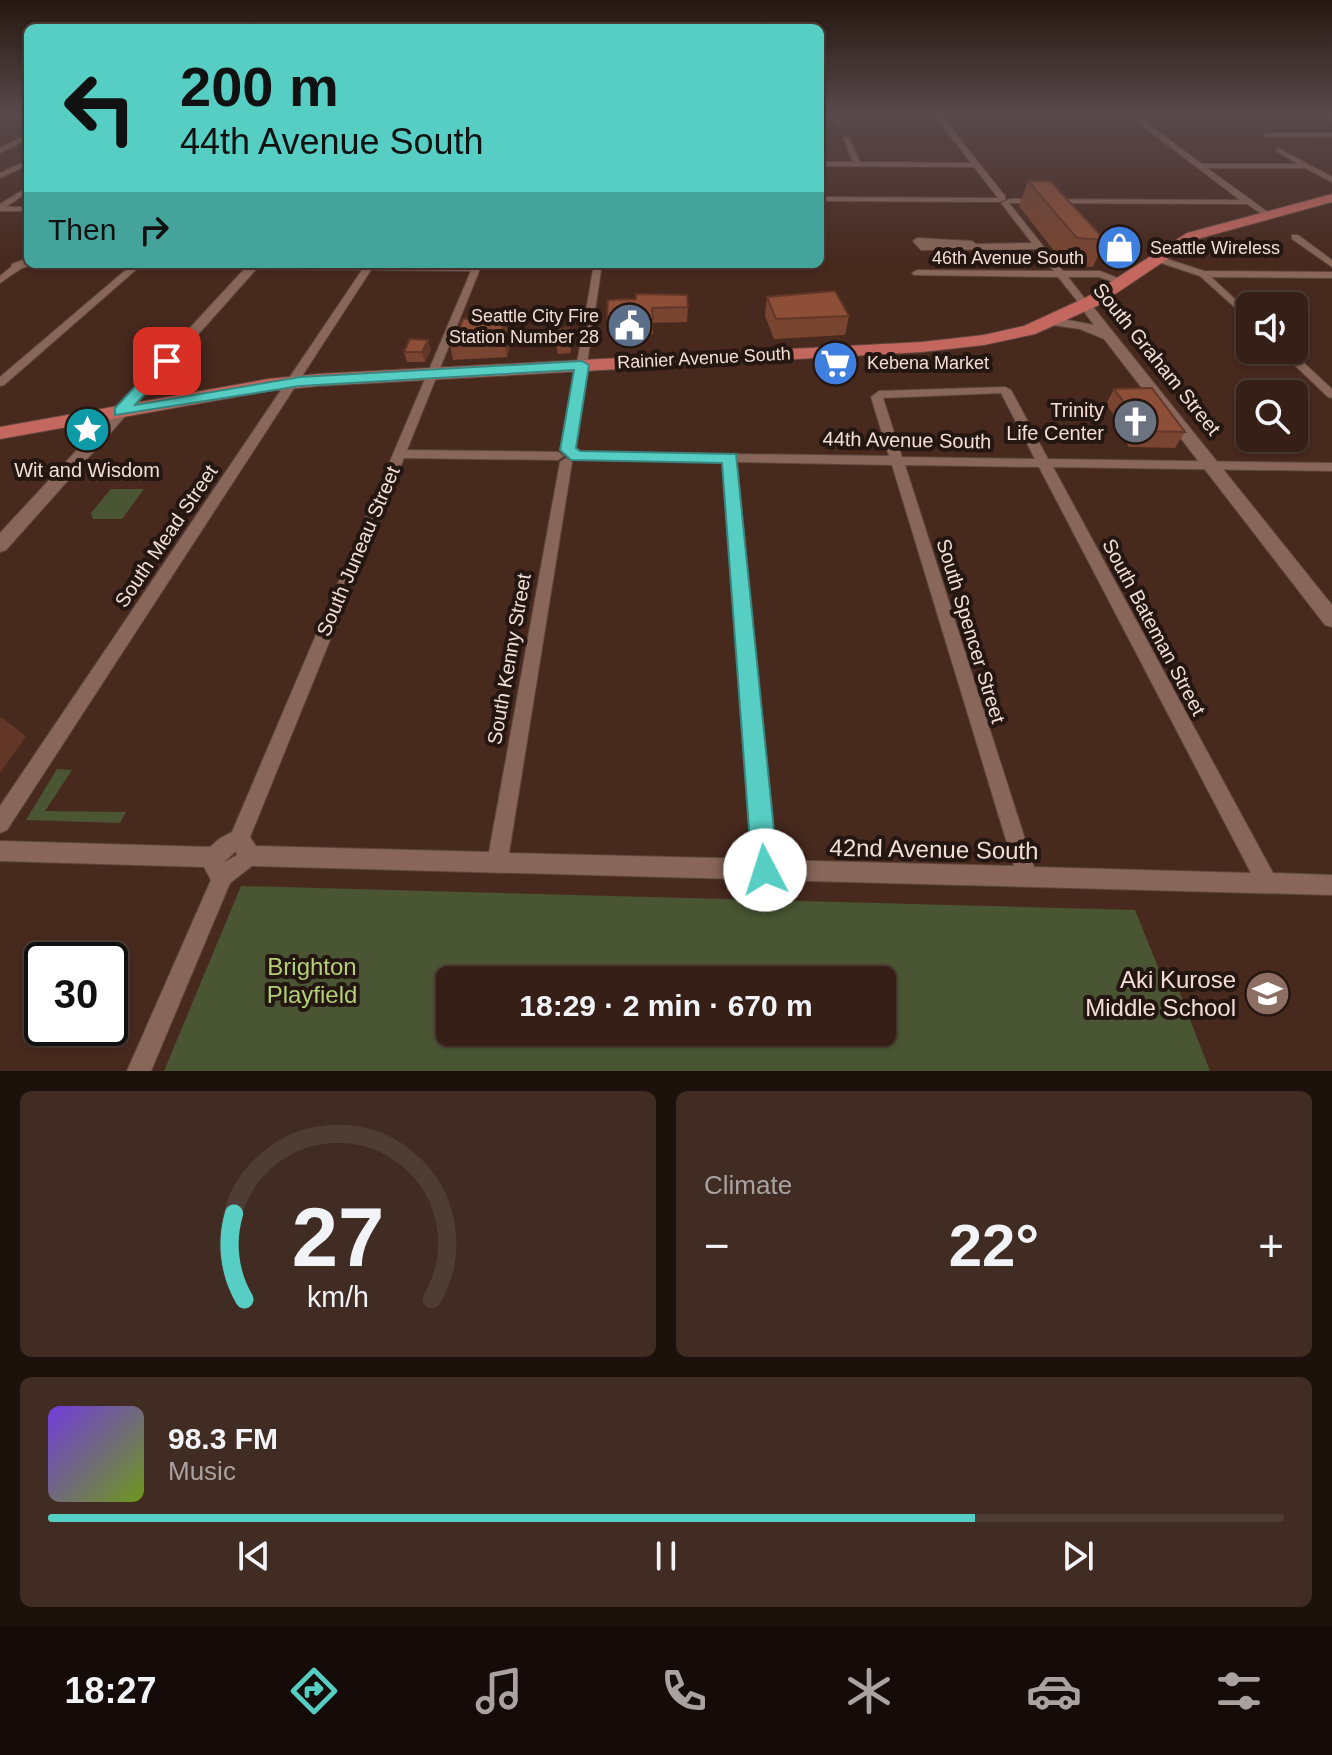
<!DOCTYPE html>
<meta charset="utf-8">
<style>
body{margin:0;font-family:Helvetica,sans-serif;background:#402c23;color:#f1f3f6;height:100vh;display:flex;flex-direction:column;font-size:30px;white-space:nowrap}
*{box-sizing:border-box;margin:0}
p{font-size:26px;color:#aaa2a1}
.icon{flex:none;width:44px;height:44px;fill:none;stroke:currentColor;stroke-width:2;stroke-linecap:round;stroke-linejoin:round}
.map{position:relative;height:1071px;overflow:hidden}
.panel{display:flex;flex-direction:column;gap:20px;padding:20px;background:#1d110c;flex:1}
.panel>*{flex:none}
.hud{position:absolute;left:24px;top:24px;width:800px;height:244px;border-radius:12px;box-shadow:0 2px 6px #0004,0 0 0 2px #4f3d35;background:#56cec3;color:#111;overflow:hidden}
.tools{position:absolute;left:1236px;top:292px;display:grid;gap:16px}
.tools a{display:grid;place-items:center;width:72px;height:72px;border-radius:12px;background:#351f16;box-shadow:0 2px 6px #0004,0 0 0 2px #4f3d35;font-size:40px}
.speed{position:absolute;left:24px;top:942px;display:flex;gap:16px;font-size:40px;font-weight:700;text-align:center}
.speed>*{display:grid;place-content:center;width:104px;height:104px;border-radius:50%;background:#351f16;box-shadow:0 2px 6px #0004,0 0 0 2px #4f3d35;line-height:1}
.speed .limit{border:4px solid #111;border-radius:12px;background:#fff;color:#111}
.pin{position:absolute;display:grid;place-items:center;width:68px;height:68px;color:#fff;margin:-34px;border-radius:16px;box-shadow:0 4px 12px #0006}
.me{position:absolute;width:88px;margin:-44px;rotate:355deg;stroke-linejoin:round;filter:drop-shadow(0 0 6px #0008)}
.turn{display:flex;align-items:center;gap:28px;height:168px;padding:0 24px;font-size:36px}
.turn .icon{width:104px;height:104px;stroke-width:2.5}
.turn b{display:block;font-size:56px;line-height:68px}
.then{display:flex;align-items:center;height:76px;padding:0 24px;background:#0003;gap:16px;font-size:30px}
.big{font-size:60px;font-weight:800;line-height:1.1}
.panel .tile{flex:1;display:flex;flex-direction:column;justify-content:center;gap:12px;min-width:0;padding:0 28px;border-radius:12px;background:#402c23}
.panel .dial{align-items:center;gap:0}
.dial svg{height:208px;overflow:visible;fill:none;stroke:#4f3d35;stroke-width:7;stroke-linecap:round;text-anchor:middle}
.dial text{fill:#f1f3f6;stroke:none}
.song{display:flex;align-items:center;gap:24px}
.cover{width:96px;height:96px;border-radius:12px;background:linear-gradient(135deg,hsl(260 70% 55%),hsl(80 70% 35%))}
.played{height:8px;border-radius:4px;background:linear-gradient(90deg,#56cec3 75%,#4f3d35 75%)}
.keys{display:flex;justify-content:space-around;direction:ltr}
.heat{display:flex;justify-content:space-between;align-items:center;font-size:44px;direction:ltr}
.panel .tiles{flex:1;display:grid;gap:20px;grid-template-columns:1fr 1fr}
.tile:last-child{grid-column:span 2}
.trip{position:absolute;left:436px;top:966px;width:460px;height:80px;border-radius:12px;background:#351f16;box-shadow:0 2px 6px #0004,0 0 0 2px #4f3d35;font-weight:800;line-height:80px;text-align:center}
.menu{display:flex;height:128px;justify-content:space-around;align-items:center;background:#150c09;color:#aaa2a1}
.menu .icon{width:56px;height:56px}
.menu .current{color:#56cec3}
.menu b{font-size:36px;color:#f1f3f6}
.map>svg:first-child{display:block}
.green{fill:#4a5633;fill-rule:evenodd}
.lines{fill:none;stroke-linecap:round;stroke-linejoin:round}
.minor-casing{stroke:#5f463d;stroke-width:2}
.tertiary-casing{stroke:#5f463d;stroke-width:2}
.primary-casing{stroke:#5f463d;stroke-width:2}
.minor{fill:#886659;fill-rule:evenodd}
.tertiary{fill:#886659;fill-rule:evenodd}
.primary{fill:#c4675f;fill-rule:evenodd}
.wall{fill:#794430}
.shaded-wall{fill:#633727}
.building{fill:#8d4f38;stroke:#633727;stroke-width:2}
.route{fill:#56cec3;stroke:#38867f;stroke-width:2}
.labels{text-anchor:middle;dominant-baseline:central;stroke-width:8;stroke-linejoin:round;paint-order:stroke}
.far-poi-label{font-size:18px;fill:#f2ded7;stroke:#241611;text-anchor:start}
.far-street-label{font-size:18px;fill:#f2ded7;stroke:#241611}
.street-label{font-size:20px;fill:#f2ded7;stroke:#241611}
.poi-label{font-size:20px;fill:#f2ded7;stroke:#241611;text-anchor:end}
.near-street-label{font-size:24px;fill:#f2ded7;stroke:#241611}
.near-park-label{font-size:24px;fill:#b3d076;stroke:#241611}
.near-poi-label{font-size:24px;fill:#f2ded7;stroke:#241611;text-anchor:end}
</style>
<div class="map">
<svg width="1332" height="1071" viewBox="0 0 1332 1071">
<rect width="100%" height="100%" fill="#47291e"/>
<g class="green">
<path d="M111,489h33l-22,30h-29l-2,-6z"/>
<path d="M57,769l15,1 -27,41 81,1 -6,11 -94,-3z"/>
<path d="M241,886l894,24 23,57 21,24 31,80h-1046zM450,980h432v52h-432z"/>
</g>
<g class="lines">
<defs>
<g id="minor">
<path d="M16,112h12v3z"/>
<path d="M831,112h6l4,14h-4z"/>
<path d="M932,112h7l66,84v4l-7,2 -178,-1v-4l178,1 -24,-31 -154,-1v-4h33l-10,-24 3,-2 3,2 11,24 111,1z"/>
<path d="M1124,112h8l70,52h96l-22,-13 2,-3 54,29v5l-27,-14h-98l62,45 1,2 -4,2 -19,-13 -238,-1 54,68h37l28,11 -5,3 -24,-8h-31l22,28 -5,3 -3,-1 -24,-30 -144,-2 -2,-2 5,-3 137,1 -18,-22 -115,1 -8,-9 4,-3 55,3 4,3 56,-1 -31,-40 9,-4 230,1z"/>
<path d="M1317,112h8l7,4v5z"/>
<path d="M1266,133h66v4l-68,-1z"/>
<path d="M28,134v5l-28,14v-5z"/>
<path d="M28,160v5l-28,13v-5z"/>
<path d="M28,187v5l-22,15h22v4h-28v-7z"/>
<path d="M1292,235h6l34,25v7l-40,-28z"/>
<path d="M1158,256l46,15 128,1v6l-121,-1 39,36v8l-50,-45 -45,-15v-4z"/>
<path d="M28,258v6h4l-1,2 -9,2 -22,15v-7l11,-9 1,-3z"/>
<path d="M42,264h92l4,4 -134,117 -4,1v-9l128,-109 -82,-1z"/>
<path d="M139,264h222l10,6 -364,560 -7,3v-27l362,-536 -219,-2z"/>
<path d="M474,264h8l-75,186 151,2 6,4 -6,4 -154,-2 -154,379 6,9 233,6 71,-390 6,-4 6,4 -63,391 245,6 -30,-397 -147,-2 -6,-4 6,-4 312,4 -18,-59 8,-6 126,-4 6,3 37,69 284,4v8l-279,-4 220,406 59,2v20l-1080,-29 -22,17 -79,188h-24l84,-191 -7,-13 -204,-6v-20l210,6 9,-8 13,-7 239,-561 -96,-1 -5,-3 5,-3zM1001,393l34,66 -133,-2 -19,-59zM737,462l155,3 122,401 -240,-6zM905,465l134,2 212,406 -217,-6zM236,851l1,4 -14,8z"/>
<path d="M594,264h8l-28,186 -6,4 -6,-4z"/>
<path d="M1279,350h11l42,39v9l-4,-1z"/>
</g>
<g id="tertiary">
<path d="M249,264h12l-255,286 -6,2v-19z"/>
<path d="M1085,301l4,1 243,303v22l-7,-2 -221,-286 -24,-10 -28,-4 -6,-4 6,-4 42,8 -15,-20z"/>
</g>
<path id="primary" d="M1332,194v8l-135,37 -98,66 -64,29 -51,11 -62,7 -604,34 -50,5 -268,48v-12l268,-48 50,-5 604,-32 62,-7 40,-9 63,-29 100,-64z"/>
</defs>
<use href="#minor" class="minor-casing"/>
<use href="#tertiary" class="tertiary-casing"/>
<use href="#primary" class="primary-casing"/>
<use href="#minor" class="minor"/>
<use href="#tertiary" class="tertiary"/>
<use href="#primary" class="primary"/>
</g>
<g class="wall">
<path d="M1028,181l77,59 -12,27 -27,-1 -47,-60z"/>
<path d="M767,297l82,19 -4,19 -71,4 -9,-23z"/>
<path d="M608,300l80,7 -1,15 -34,1v11l-45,-1 -1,-18z"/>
<path d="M569,328l2,25 -13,1 -2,-10z"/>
<path d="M508,329l3,15 -4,13 -54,3 -3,-15z"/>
<path d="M431,350l-6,12h-18l-3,-10z"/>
<path d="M1114,389l71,43 -10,16 -46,-1 -12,-19 3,-4 -14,-20z"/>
</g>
<g class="shaded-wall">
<path d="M504,317l2,15 2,-3 3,15 -4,13 -5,-28z"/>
<path d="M428,340l3,10 -6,12 -3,-10z"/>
<path d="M1,717l25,19 -26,37v-54z"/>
</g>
<g class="building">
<path d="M1028,181h22l55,59 -28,-2z"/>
<path d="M835,291l14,25 -73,3 -9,-22z"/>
<path d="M636,294l51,1 1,12 -36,1 1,11 -46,-1 1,-18 28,-1z"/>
<path d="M504,317l-2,12h6l-4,13 -54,3 4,-15h5l4,-11z"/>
<path d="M569,328l1,15 -14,1v-15z"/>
<path d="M410,339l18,1 -6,12h-18z"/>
<path d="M1152,388l33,44 -46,-1 -13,-18 5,-1 -17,-23z"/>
</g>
<linearGradient id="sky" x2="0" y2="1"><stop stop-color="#271710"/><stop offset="0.43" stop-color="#58494c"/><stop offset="1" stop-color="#58494c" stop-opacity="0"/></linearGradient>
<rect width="1332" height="262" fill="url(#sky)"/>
<path class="route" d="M167,356l7,5 -39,44 165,-28 282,-16 7,4 -13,83 4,3 156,3 42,416 -4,10 -9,4 -9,-4 -4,-10 -30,-407 -151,-3 -11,-10 14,-80 -274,16 -185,29v-7l47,-50z"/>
<defs>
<symbol id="shop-disc" viewBox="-11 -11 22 22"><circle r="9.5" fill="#3f7fe0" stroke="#241611"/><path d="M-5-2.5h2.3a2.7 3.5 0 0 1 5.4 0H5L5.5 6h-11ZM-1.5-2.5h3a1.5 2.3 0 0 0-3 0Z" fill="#fff"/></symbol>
<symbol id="civic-disc" viewBox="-11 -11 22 22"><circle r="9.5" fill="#5c6f8a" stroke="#241611"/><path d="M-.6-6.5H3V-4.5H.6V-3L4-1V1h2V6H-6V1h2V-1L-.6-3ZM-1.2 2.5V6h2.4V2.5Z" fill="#fff"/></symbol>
<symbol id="supermarket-disc" viewBox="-11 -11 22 22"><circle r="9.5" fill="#3f7fe0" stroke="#241611"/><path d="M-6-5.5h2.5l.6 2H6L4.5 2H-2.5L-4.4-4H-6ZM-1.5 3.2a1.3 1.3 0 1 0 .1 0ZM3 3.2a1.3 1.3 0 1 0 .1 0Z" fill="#fff"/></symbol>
<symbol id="church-disc" viewBox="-11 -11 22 22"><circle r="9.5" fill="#6b7280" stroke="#241611"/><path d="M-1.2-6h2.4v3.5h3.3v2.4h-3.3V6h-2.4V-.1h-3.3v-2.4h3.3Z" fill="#fff"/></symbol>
<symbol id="sight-disc" viewBox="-11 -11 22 22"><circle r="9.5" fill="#0f9aa8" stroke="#241611"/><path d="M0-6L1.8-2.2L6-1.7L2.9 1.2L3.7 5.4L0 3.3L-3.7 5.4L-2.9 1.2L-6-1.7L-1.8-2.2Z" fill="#fff"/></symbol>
<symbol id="school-disc" viewBox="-11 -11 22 22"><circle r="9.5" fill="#8d6e63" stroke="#241611"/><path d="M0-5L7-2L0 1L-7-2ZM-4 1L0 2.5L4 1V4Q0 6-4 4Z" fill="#fff"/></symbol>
</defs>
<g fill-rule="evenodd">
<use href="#shop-disc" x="1094" y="222" width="51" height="51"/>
<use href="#civic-disc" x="604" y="300" width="51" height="51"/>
<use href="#supermarket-disc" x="810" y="338" width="51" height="51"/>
<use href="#church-disc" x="1110" y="396" width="51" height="51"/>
<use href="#sight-disc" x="62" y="404" width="51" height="51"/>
<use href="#school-disc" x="1242" y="968" width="51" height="51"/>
</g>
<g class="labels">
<g class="far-poi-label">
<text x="1150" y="248">Seattle Wireless</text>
<text x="599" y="316" text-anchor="end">Seattle City Fire<tspan x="599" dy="21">Station Number 28</tspan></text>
<text x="867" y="363">Kebena Market</text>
</g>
<g class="far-street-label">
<text x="1008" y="258">46th Avenue South</text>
<text transform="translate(704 358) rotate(-3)">Rainier Avenue South</text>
</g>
<g class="street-label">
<text transform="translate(1157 359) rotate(51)">South Graham Street</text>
<text transform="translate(907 440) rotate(1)">44th Avenue South</text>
<text transform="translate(166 536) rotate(-56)">South Mead Street</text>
<text transform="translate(358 551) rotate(-67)">South Juneau Street</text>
<text transform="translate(1154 627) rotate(62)">South Bateman Street</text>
<text transform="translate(971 631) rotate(73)">South Spencer Street</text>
<text transform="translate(509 659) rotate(-80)">South Kenny Street</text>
</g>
<g class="poi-label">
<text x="1104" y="410">Trinity<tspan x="1104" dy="23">Life Center</tspan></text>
<text x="87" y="470" text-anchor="middle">Wit and Wisdom</text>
</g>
<g class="near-street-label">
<text transform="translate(934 849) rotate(1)">42nd Avenue South</text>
</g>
<g class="near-park-label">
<text x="312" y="966">Brighton<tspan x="312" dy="28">Playfield</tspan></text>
</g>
<g class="near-poi-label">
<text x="1236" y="979">Aki Kurose<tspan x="1236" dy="28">Middle School</tspan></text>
</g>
</g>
</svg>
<div class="tools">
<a><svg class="icon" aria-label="sound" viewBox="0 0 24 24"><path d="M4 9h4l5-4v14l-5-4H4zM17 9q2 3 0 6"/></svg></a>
<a><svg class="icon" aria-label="search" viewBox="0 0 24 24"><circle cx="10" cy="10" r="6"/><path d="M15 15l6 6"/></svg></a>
</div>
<div class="speed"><div class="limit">30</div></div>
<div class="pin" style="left:167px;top:361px;background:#d93025"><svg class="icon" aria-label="arrive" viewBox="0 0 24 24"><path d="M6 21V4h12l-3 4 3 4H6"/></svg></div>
<svg class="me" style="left:765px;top:870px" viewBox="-20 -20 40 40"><circle r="19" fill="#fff"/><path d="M0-13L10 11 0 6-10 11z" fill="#56cec3"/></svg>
<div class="trip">18:29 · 2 min · 670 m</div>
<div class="hud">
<div class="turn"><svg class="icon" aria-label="left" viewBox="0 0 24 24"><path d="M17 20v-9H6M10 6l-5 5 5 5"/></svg><div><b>200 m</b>44th Avenue South</div></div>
<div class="then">Then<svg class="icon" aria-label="right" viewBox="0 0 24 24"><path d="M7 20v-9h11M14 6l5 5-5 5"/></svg></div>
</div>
</div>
<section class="panel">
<div class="tiles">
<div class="tile dial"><svg viewBox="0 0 100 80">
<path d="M14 69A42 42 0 1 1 86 69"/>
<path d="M14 69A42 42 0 0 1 10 36" stroke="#56cec3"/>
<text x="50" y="56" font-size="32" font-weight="700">27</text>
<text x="50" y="72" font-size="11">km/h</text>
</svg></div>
<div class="tile"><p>Climate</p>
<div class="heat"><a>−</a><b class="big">22°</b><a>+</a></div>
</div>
<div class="tile">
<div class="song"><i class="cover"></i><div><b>98.3 FM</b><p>Music</p></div></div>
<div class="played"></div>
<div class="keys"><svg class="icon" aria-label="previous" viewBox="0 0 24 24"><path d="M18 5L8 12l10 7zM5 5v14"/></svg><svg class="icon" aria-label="pause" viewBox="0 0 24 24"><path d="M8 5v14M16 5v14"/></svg><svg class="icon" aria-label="next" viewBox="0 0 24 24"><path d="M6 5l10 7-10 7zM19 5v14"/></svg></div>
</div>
</div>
</section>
<nav class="menu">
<b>18:27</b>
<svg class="icon current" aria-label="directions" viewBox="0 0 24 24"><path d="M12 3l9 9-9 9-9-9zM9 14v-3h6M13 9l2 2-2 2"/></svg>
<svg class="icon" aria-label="music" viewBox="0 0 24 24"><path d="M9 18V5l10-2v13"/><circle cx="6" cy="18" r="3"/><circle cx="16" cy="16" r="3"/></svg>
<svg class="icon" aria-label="phone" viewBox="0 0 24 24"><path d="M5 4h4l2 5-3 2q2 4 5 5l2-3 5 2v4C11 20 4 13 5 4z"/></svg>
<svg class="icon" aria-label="climate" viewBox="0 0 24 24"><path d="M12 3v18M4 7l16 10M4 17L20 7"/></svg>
<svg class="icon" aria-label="car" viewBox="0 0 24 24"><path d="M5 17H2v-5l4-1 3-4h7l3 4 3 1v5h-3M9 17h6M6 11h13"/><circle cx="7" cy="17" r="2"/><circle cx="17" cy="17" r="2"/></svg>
<svg class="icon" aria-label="filters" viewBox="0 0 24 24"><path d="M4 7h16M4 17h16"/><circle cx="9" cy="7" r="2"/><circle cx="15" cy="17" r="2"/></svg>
</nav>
